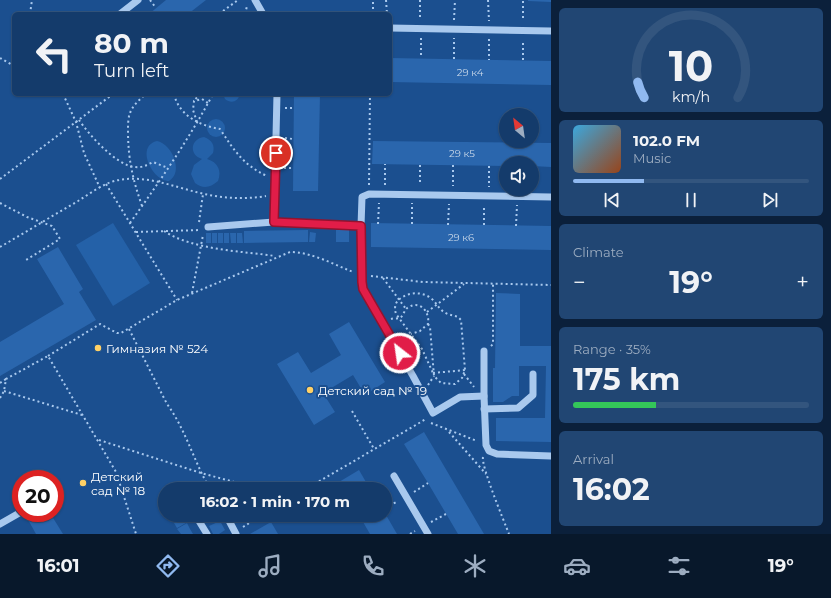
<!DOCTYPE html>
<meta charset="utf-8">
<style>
body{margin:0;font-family:Montserrat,sans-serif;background:#214673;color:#f1f3f6;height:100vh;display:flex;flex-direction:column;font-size:15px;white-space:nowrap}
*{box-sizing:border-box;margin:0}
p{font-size:13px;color:#9dadc1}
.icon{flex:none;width:22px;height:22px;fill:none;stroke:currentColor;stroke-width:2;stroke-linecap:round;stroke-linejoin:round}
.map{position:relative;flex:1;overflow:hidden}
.drawer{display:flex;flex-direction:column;gap:8px;padding:8px;background:#0b203b;width:280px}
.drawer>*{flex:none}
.hud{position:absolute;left:12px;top:12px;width:380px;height:84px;border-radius:6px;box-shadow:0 1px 3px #0004,0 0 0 1px #33557e;background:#143b6b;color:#f1f3f6;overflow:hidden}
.needle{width:26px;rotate:331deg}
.fabs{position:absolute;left:499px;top:108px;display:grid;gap:8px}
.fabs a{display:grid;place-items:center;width:40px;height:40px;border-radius:50%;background:#143b6b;box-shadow:0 1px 3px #0004,0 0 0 1px #33557e;font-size:20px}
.speed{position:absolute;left:12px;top:470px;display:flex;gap:8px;font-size:20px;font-weight:700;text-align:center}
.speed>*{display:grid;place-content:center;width:52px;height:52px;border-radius:50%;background:#143b6b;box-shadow:0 1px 3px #0004,0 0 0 1px #33557e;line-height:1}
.speed .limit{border:6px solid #d22;background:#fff;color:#111}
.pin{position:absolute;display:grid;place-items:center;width:34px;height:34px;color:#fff;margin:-17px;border:2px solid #fff;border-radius:50%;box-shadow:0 1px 4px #0007}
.me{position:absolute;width:44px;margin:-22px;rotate:330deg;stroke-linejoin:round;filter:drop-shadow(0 0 3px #0008)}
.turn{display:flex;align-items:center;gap:14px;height:84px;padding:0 16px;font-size:18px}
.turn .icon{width:52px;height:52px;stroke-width:2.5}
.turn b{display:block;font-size:28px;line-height:34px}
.big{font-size:30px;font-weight:700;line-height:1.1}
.drawer .tile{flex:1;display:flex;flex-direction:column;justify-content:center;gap:6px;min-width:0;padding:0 14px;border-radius:6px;background:#214673}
.drawer .dial{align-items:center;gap:0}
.dial svg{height:104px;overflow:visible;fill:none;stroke:#33557e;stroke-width:7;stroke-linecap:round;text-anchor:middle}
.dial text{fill:#f1f3f6;stroke:none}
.song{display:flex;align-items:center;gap:12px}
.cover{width:48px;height:48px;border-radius:6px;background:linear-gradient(135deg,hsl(200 70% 55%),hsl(20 70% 35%))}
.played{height:4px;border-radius:2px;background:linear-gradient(90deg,#90b9f0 30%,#33557e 30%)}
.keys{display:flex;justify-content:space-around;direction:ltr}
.heat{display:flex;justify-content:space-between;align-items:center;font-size:22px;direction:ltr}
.charge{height:6px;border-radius:3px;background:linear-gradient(90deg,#34c759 35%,#33557e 0)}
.trip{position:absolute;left:158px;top:482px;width:234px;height:40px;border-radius:20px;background:#143b6b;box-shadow:0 1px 3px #0004,0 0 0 1px #33557e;font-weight:700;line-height:40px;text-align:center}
.dock{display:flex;height:64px;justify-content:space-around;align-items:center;background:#08182b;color:#9dadc1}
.dock .icon{width:28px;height:28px}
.dock .active{color:#90b9f0}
.dock b{font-size:18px;color:#f1f3f6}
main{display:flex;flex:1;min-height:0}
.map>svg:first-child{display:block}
.green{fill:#2461a8}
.building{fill:#2a66ad}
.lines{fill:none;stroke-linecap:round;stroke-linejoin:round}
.path{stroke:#a9c9ee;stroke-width:2;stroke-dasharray:2 3;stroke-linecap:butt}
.minor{stroke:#a9c9ee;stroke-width:7}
.route-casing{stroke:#92132f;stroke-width:10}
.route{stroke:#e11d48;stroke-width:7}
.poi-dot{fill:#ffd166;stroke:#1b4f8f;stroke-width:1.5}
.labels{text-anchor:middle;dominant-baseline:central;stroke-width:4;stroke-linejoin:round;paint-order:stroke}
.number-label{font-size:10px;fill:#cad9ea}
.poi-label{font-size:12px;fill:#fff;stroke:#1b4f8f;text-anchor:start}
</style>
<main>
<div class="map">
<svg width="551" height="534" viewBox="0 0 551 534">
<rect width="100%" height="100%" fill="#1b4f8f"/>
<g class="green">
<path d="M223,94h17c-2,8 -9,10 -15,5z"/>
<circle cx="216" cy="128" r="9"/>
<path d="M204,137c8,3 11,8 9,16l-6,6c11,3 15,12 11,22 -8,7 -15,8 -23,2l-4,-9 3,-9 8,-6c-13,-4 -12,-20 2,-22z"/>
<path d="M157,141c15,3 27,31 12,40 -17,0 -34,-35 -12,-40z"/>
<path d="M113,223l37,60 -37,23 -37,-61z"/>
</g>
<g class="building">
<path d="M166,0h40l-18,14h-39z"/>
<path d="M528,0h23v2l-23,-1z"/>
<path d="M390,58l161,3v24l-161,-3z"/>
<path d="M294,94h26l-2,97h-25z"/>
<path d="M373,141l178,2v24l-19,-1v-3h-26v3l-134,-2z"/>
<path d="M371,223l180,3v24l-180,-3z"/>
<path d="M308,230v12l-64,1v-12z"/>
<rect x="336" y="230" width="13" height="12"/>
<path d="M310,232l6,1 -1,9h-6z"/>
<rect x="206" y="233" width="5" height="10"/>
<rect x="212" y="233" width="5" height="10"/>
<rect x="218" y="233" width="5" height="10"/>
<rect x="224" y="233" width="5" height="10"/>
<path d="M230,233h6v10h-5z"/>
<path d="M237,233h5l1,10h-6z"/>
<path d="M58,247l25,42 -4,3 17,28 -96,56v-34l64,-38 -27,-45z"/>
<path d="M496,293l24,1v52h31v96l-55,-1v-23h49l1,-52h-27v30h-7l-9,6h-10v-34h2z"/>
<path d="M349,322l36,60 -20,13 -12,-20 -30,18 12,19 -21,13 -37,-61 21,-12 13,21 30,-18 -12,-21z"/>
<path d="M424,432l60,102h-26l-30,-51 -24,-39z"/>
<path d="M359,470l11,19h-27l-4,-7z"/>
<path d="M31,513h19l13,21h-27l-10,-18z"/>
<path d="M359,515h27l11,19h-27z"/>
<path d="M183,518l3,5 -9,5 -3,-5z"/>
<path d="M220,521l5,9 -6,4h-6l-4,-8z"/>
<path d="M271,522l7,12h-28z"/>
<path d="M187,523l3,6 3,5h-12l-4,-5z"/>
</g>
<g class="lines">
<g class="path">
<path d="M150,0l6,8"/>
<path d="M386,0l1,14"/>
<path d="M420,0v19"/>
<path d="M488,0l1,21"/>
<path d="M523,1v20"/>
<path d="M30,14l2,-14"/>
<path d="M219,14l19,-14"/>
<path d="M245,14l2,-8"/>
<path d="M373,14v-14"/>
<path d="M454,20l1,-20"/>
<path d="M421,38v20"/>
<path d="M489,39v21"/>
<path d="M0,58l14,8"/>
<path d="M454,59v-21"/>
<path d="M523,60v-20"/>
<path d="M63,94l13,28 8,31 16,35"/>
<path d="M174,94c5,22 27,32 46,35 14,21 23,36 47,47"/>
<path d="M192,94l5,5"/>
<path d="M285,108h9"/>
<path d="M79,120c10,15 38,46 56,47 7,1 12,-2 18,-5l15,6"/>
<path d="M197,122l-4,-12 1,-9 8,-2 6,4"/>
<path d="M285,138l8,1"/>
<path d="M420,165v20"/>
<path d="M453,165v21"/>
<path d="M489,166v21"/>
<path d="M284,168h9"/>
<path d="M0,179l113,-85"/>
<path d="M106,184l71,116"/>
<path d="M369,185l1,-91"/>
<path d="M385,185v-21"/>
<path d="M0,203l27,14 25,9 8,13 -34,21"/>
<path d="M142,206c-9,-26 -14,-46 -14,-75 0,-6 0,-13 2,-18 3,-8 10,-14 16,-19"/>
<path d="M199,222l4,-28"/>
<path d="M130,223c30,-42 59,-84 83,-129"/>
<path d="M378,224l1,-21"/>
<path d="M412,224v-21"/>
<path d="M448,225l1,-21"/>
<path d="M484,225v-20"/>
<path d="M516,226l1,-21"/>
<path d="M164,231c29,19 77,20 111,25"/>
<path d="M136,232l64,-2"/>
<path d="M0,247c26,-15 52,-31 78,-46 13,-8 27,-19 41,-21 26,-5 53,6 77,12 23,6 46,8 70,4"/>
<path d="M371,276l52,6 128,3"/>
<path d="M383,278l23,31"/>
<path d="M192,293l11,-58"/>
<path d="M427,312l37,-28"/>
<path d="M391,319c3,-1 7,0 10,-2 3,-2 3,-8 8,-10 12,-7 21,6 19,17l-8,7 -9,3"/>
<path d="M428,324l2,3 4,49 7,7 14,1 7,-6 3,-8 -4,-50 -3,-3c-5,-2 -10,-2 -14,-5 -5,-3 -7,-8 -11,-12 -8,-8 -22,-9 -32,-2 -6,4 -7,9 -5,16l26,35 11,24"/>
<path d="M129,329l38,75c19,26 27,58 43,85"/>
<path d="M491,346l2,-2v-60"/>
<path d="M48,356l52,-32 17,9h4l56,-33 113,-48c21,0 43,12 63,20"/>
<path d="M433,373l32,-3"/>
<path d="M464,374l10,13"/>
<path d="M0,383l6,-4"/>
<path d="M428,385l6,-9"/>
<path d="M4,391l78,24"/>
<path d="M0,398l4,-7 2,-12 42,-23 68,116 20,62"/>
<path d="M352,411l22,38"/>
<path d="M431,423l46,18"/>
<path d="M449,432l37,42"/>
<path d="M99,440l102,33 59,16"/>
<path d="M483,457c-2,9 21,64 26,77"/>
<path d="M306,489l120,-70"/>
<path d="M414,492l14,-9"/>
<path d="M385,508l13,-7"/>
<path d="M431,522l15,-8"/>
<path d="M243,527l19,-12"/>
<path d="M410,534l5,-3"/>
</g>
<g class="minor">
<path d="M255,0l8,14"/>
<path d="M120,14l18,-14"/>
<path d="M390,28l161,3"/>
<path d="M277,94l-3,128 87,4 1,-29 7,-3 182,3"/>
<path d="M361,226l1,56 1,7 50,87 20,37 27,-16 24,-1"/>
<path d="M208,227l66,-5"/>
<path d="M484,351v45l2,49 3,6 8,3 54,2"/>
<path d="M484,409l34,-1 15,-13v-21"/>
<path d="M394,476l34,58"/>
<path d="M226,515l10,19"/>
<path d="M0,524l21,-12"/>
<path d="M207,534l-8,-13 10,-6"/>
</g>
</g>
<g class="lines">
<defs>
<path id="route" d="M276,153l-2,69 87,4 1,56 1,7 37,64"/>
</defs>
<use href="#route" class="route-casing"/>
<use href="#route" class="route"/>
</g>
<g class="poi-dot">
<circle cx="98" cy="348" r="4"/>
<circle cx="310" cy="390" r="4"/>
<circle cx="83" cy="483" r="4"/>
</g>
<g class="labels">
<g class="number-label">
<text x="470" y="72">29 к4</text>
<text x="462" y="153">29 к5</text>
<text x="461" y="237">29 к6</text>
</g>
<g class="poi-label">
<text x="106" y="348">Гимназия № 524</text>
<text x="318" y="390">Детский сад № 19</text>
<text x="91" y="476">Детский<tspan x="91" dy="14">сад № 18</tspan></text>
</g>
</g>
</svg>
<div class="fabs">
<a><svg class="needle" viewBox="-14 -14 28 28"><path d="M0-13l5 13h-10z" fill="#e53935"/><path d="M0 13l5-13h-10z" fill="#9dadc1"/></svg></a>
<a><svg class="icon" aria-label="sound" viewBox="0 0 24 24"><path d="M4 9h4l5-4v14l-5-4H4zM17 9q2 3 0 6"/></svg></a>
</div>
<div class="speed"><div class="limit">20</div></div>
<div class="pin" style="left:276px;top:153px;background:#d93025"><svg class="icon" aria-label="arrive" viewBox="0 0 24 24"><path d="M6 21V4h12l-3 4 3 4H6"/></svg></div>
<svg class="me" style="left:400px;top:353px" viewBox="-20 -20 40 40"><circle r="17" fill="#e11d48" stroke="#fff" stroke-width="3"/><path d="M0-11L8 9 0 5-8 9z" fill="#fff"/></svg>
<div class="trip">16:02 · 1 min · 170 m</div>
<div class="hud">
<div class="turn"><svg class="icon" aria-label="left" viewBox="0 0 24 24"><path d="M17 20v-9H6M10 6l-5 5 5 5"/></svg><div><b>80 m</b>Turn left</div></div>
</div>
</div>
<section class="drawer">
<div class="tile dial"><svg viewBox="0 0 100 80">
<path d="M14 69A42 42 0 1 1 86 69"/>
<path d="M14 69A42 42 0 0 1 9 57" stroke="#90b9f0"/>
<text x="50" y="56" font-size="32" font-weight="700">10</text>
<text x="50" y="72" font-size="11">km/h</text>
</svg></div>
<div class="tile">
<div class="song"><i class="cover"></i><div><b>102.0 FM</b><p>Music</p></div></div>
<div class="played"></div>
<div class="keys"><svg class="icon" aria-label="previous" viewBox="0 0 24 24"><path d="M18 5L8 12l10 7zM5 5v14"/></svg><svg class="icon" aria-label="pause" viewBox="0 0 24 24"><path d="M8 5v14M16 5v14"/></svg><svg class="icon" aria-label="next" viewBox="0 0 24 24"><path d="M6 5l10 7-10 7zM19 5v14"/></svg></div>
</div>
<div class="tile"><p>Climate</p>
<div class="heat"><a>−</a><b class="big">19°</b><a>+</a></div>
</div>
<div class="tile"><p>Range · 35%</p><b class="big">175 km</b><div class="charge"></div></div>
<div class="tile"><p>Arrival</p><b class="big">16:02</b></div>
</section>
</main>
<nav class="dock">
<b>16:01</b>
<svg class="icon active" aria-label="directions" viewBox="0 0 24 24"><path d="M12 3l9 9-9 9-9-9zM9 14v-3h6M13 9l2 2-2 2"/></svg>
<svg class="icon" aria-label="music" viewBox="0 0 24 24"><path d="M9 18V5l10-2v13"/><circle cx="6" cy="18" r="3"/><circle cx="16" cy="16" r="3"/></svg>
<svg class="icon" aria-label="phone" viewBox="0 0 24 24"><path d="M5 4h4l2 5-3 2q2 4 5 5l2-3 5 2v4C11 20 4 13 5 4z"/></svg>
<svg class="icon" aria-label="climate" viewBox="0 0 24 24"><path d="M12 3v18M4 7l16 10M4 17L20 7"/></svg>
<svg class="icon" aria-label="car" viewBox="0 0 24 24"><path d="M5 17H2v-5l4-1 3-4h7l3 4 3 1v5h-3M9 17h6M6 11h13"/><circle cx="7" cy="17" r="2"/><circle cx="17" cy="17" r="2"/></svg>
<svg class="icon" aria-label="filters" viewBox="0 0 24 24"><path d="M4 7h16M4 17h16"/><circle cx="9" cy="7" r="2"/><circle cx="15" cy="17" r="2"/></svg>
<b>19°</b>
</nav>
